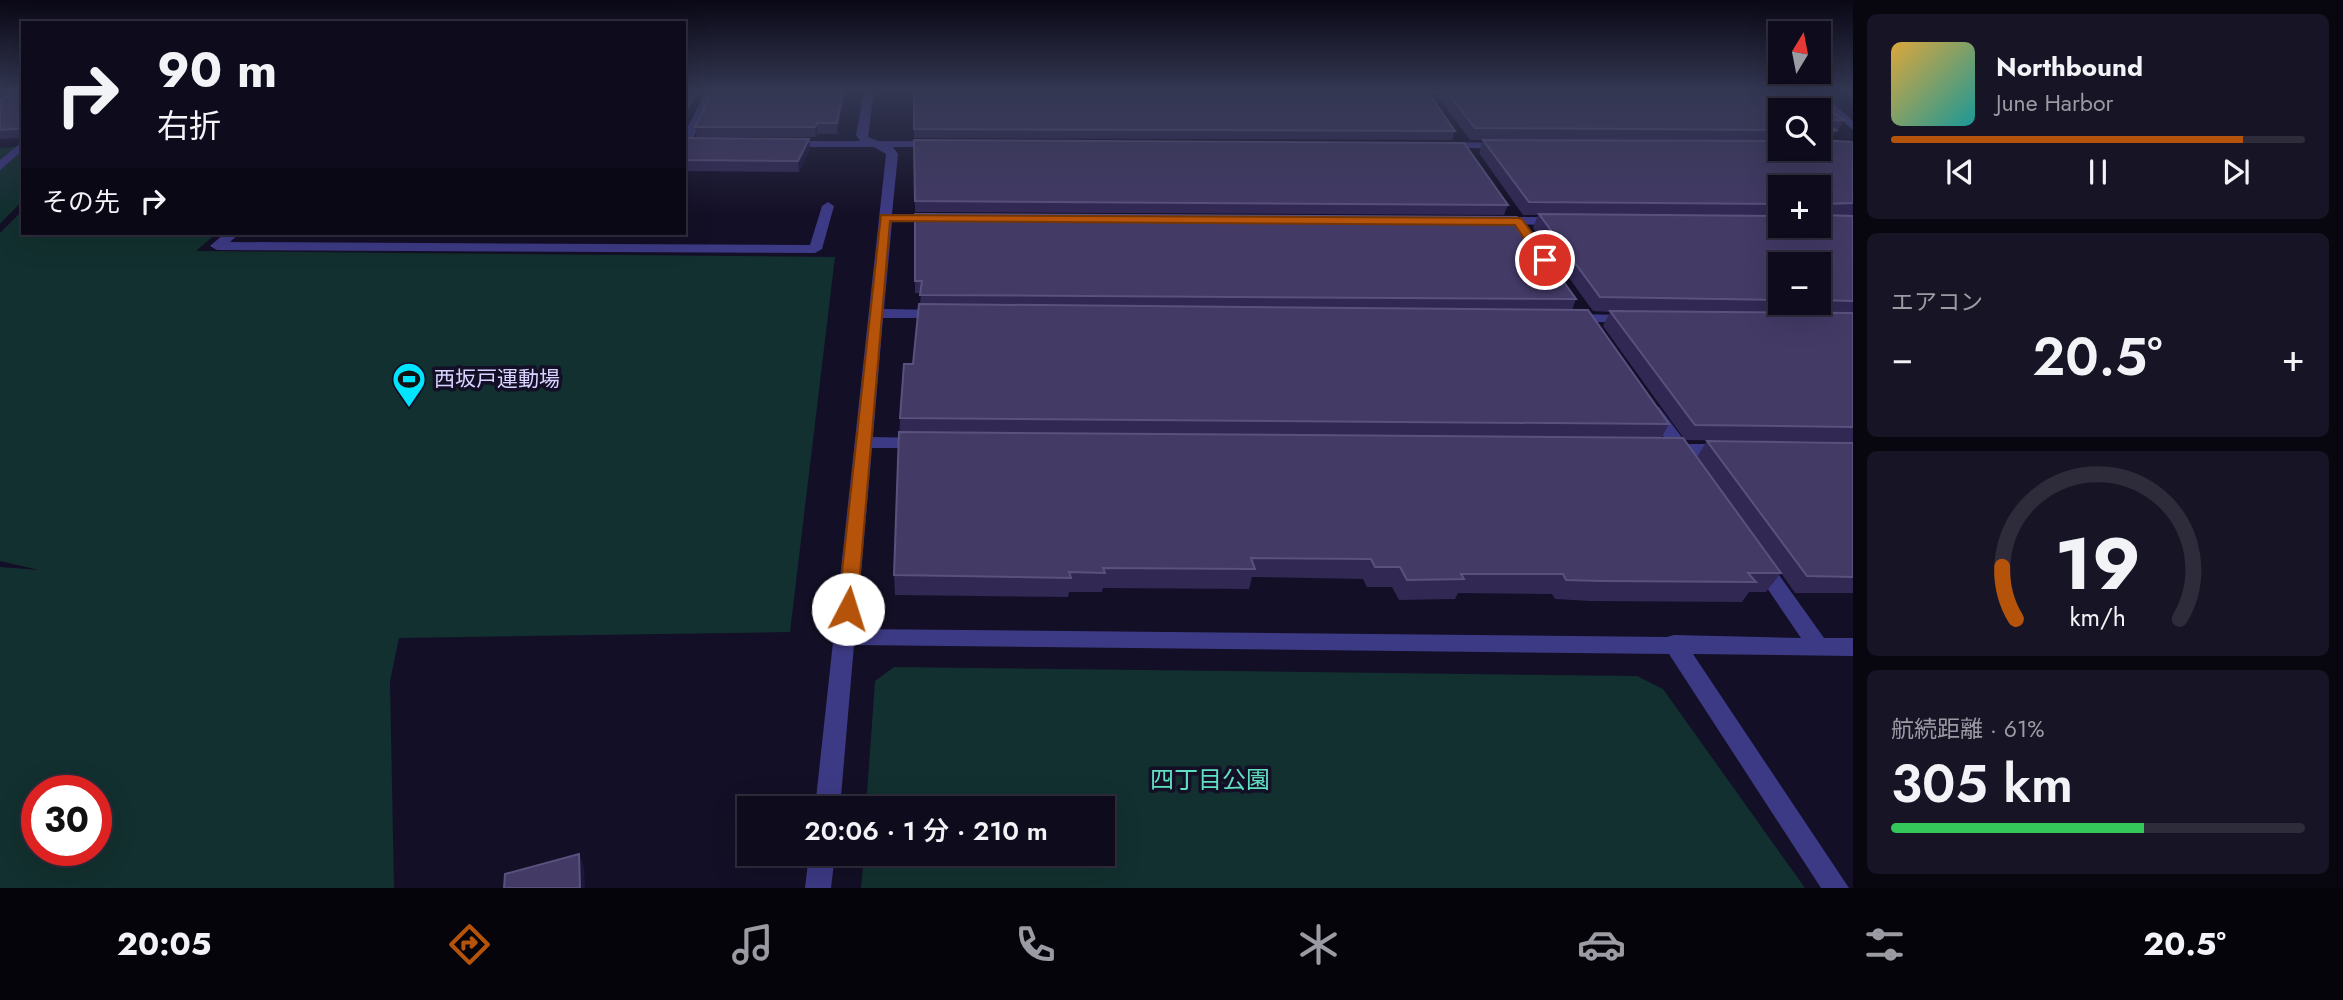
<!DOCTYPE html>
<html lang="ja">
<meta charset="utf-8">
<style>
body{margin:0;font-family:Jost,"Noto Sans JP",sans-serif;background:#171425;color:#f1f3f6;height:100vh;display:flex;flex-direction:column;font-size:26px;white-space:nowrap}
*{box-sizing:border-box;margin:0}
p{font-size:23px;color:#9b9ba3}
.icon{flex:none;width:38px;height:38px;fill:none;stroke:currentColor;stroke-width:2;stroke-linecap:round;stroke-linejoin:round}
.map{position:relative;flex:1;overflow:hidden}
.side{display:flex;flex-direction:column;gap:14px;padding:14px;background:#08060f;width:490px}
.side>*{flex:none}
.banner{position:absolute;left:21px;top:21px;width:665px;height:214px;border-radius:0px;box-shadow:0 7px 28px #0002,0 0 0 2px #2e2b3b;background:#0e0b1c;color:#f1f3f6;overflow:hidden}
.needle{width:46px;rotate:10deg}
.tools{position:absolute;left:1768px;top:21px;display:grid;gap:14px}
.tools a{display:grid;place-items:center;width:63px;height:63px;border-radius:0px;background:#0e0b1c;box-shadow:0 7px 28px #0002,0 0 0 2px #2e2b3b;font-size:35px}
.speed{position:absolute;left:21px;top:775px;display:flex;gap:14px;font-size:35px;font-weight:700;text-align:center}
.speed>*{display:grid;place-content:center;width:91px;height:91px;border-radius:50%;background:#0e0b1c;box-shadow:0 7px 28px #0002,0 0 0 2px #2e2b3b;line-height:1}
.speed .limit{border:10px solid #d22;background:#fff;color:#111}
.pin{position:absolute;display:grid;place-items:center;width:60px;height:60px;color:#fff;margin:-30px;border:4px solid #fff;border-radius:50%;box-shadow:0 2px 7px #0007}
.me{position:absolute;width:77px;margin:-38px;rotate:5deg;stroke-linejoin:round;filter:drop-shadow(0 0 5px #0008)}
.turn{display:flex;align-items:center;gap:24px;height:147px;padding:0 21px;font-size:32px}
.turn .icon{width:91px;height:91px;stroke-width:2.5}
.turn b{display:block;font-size:49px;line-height:60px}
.then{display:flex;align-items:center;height:66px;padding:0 21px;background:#0003;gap:14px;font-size:26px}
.big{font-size:52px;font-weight:600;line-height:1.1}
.side .tile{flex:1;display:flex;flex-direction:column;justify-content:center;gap:10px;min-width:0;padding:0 24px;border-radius:10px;background:#171425}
.side .dial{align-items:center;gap:0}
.dial svg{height:182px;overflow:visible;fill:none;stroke:#2e2b3b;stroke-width:7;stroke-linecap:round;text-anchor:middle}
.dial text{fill:#f1f3f6;stroke:none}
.song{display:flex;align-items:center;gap:21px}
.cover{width:84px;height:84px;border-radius:10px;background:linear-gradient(135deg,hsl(40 70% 55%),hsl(180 70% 35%))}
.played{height:7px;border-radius:4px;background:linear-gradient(90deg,#b45309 85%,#2e2b3b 85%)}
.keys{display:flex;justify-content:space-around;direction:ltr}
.heat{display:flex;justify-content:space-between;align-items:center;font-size:38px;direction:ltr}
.charge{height:10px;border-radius:5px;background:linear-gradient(90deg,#34c759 61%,#2e2b3b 0)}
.trip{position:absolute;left:737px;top:796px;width:378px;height:70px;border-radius:0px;background:#0e0b1c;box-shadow:0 7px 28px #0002,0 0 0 2px #2e2b3b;font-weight:600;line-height:70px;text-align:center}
.tabs{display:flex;height:112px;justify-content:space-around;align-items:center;background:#06040b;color:#9b9ba3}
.tabs .icon{width:49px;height:49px}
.tabs .selected{color:#b45309}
.tabs b{font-size:32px;color:#f1f3f6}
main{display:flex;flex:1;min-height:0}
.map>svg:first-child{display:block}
.green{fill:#12302f;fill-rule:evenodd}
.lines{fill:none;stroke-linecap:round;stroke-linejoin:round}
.minor{fill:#3d3a85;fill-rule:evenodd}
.wall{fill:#312854;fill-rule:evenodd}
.shaded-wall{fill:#1d163a}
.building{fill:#433a66;stroke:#5a527e;stroke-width:2}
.route{fill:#b45309;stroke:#753606;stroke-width:2}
.labels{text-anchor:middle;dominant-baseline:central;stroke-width:7;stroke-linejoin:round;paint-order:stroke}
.poi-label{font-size:21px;fill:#d9d4ff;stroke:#130f26;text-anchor:start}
.near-park-label{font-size:24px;fill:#5fe0c0;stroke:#130f26}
</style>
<main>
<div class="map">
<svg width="1853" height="888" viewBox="0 0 1853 888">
<rect width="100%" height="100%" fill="#130f26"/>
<g class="green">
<path d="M23,146v54l-23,24v-76z"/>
<path d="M23,210v23h194l-21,18 639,6 -45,375 -391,6 -9,43 4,207h-394v-321l39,3 -39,-9v-328zM96,791v59h-59v-59z"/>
<path d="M894,667l743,9 26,13 142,199h-944l3,-34h238v-46h-236l9,-127z"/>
</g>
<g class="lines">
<g class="minor">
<path d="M706,91h10l-25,52 -7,3v-12z"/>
<path d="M864,91h10l-6,46 10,4h58l6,3 -6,3h-43l5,7 -6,60h45l6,4 -6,4h-45l-8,87 56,1 7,4 -7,4h-57l-10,119 49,1 9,5 -9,5h-50l-16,181 811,8 7,-2 127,3 -51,-75 3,-5 7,-2 7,2 57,80h29v18l-160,-2 156,234h-28l-152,-234 -815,-9 -14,163h-25l71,-654 -12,-7h-88l-6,-3 6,-3h74l-4,-6z"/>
<path d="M1371,91h95l-5,3h-85z"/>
<path d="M1776,91h43l34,30v9l-40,-34 -33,-1z"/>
<path d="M23,141v9l-23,20v-10z"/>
<path d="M1444,142l59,1 6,3 -6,3 -63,-2v-4z"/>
<path d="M828,202l6,4 -12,43 -7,4 -598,-3 -7,-4 15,-13h15l-10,9 580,3 12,-39z"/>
<path d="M1497,217h63l6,4 -6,4 -68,-1v-6z"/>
<path d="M1570,314l59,1 7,4 -7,4 -64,-2 -2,-3 2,-3z"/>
<path d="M1653,406l6,1 28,37h37l9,6 -9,6h-29l-3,4 -6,2 -9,-6 -15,-2 -3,-4 3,-4 7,-2 -24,-33z"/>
<path d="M809,854h26l-4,34h-26z"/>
</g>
</g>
<g class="wall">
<path d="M23,91v47l-23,1v-39z"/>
<path d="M845,91l-8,43h-20l-1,3h-120l-1,-10z"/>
<path d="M914,91l541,40 -3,9 -538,-2z"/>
<path d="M1440,91h359l45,29 -7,12h-2l-5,8 23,2v300l-168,-2 -82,-114 7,-14 -17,-1 -60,-83 5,-13h-15l-44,-62 4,-13h-13l-32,-43zM1780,110l38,39h-38zM1780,187l38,39h-38zM1780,264h38v39h-38z"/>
<path d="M684,138l126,11 -11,23 -115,-1z"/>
<path d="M914,140l594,65 -4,10 -589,-3z"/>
<path d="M915,214l661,85 -4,11 97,114 -7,13 35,20 10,-16 146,2v150h-58l-14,-20 -15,19h-17l-7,10 -152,-1 -35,-2 -3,-5 -94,-1 -3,6 -56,1 -7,-13h-25l-4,-8 -111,-2 -3,12 -146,-1 -1,4h-33l-1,5 -173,-2 -1,-20 6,-157 13,-54 7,-60 1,-11h-6z"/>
</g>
<g class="shaded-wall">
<path d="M697,91h6l-19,37v-14z"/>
<path d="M843,91h2l-8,43v-11z"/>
<path d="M817,123v11l-1,3 -1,-10z"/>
<path d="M809,139l1,10 -11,23 -1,-11z"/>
<path d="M579,854l5,12 1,22h-5z"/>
</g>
<g class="building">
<path d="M13,91h10v37l-23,2v-30z"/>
<path d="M684,91h13l-13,23z"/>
<path d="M713,91h130l-6,32h-20l-2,4h-120z"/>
<path d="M914,91h513l28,40 -541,-2z"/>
<path d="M1446,91h353l45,29 -24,1 16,9 -13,1 -4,9 34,2v61l-29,1 -1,6 -4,3 3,2 31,1v85l-35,-1v-36h-38v36l-180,-3 -61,-83 241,2v10h38v-39h-38v17l-251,-2 -46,-62 297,1v8h38v-39h-38v20l-305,-2z"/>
<path d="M684,138l125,1 -11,22 -114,-1z"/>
<path d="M914,140l550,3 44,62 -593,-4z"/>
<path d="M915,214l602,3 59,82 -656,-4 2,-14h-7z"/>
<path d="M919,304l669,6 81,114 -769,-6 4,-54h9z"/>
<path d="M1610,311l243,2v114l-158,-2z"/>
<path d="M899,432l784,6 98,135h-33l8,9 -154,-1 -36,-1 -3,-6h-102l3,5 -57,1 -7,-13h-25l-4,-8 -120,-1 4,11 -152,-1 2,5 -36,-1 2,6 -177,-3z"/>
<path d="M1707,441l146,2v134l-46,-1z"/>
<path d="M579,854l1,34h-76l1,-14z"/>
</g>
<linearGradient id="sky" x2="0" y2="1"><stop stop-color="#0a0815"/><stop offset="0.42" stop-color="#333752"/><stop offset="1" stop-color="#333752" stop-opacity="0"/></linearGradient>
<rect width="1853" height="215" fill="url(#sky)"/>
<path class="route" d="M881,215l637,3 4,1 29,41 -6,4 -4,-1 -26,-38 -625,-4 -33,388 -2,5 -7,2 -7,-2 -3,-5z"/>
<defs>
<symbol id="stadium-pin" viewBox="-11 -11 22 30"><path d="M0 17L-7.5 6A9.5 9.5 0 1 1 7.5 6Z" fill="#00e5ff" stroke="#130f26"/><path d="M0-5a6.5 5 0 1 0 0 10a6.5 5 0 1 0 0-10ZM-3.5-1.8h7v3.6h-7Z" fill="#111"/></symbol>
</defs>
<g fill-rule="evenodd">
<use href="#stadium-pin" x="390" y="360" width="38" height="52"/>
</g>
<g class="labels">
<g class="poi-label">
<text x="434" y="379">西坂戸運動場</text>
</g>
<g class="near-park-label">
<text x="1210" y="779">四丁目公園</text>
</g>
</g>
</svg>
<div class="tools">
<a><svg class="needle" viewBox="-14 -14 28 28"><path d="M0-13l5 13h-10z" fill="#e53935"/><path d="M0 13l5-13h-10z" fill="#9b9ba3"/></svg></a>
<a><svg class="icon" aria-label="search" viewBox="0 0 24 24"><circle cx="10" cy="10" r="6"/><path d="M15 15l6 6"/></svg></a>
<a>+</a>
<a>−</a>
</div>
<div class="speed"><div class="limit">30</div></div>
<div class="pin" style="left:1545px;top:260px;background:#d93025"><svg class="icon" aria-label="arrive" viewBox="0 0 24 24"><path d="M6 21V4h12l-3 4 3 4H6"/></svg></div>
<svg class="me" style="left:848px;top:609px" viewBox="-20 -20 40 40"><circle r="19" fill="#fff"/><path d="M0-13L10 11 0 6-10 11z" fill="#b45309"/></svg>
<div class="trip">20:06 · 1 分 · 210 m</div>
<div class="banner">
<div class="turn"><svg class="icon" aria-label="right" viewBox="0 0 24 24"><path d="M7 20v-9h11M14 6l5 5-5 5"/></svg><div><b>90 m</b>右折</div></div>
<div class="then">その先<svg class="icon" aria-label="right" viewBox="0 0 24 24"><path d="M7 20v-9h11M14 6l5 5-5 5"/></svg></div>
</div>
</div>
<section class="side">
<div class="tile">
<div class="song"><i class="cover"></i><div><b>Northbound</b><p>June Harbor</p></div></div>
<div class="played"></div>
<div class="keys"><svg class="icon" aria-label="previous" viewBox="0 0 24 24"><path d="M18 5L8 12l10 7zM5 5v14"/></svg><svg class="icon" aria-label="pause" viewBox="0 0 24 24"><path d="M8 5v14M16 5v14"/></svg><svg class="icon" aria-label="next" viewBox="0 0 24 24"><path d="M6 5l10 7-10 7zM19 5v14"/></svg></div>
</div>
<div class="tile"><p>エアコン</p>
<div class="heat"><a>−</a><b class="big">20.5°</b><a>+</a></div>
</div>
<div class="tile dial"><svg viewBox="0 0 100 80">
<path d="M14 69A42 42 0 1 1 86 69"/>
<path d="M14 69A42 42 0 0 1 8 46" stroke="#b45309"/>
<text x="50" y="56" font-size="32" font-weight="700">19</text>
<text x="50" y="72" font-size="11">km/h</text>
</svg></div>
<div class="tile"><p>航続距離 · 61%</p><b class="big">305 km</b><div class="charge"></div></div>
</section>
</main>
<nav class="tabs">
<b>20:05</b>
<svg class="icon selected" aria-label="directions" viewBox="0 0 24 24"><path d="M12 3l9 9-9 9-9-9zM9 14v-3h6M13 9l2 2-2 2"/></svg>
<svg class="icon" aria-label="music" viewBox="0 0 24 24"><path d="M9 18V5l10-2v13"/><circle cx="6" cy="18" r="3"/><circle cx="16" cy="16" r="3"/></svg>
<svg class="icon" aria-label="phone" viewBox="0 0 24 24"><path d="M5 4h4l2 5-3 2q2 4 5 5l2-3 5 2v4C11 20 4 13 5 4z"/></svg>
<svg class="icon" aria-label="climate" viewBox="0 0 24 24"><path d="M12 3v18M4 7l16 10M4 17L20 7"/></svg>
<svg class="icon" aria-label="car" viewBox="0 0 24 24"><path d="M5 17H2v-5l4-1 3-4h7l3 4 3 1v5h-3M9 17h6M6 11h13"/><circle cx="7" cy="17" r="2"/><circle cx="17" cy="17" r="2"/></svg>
<svg class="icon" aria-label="filters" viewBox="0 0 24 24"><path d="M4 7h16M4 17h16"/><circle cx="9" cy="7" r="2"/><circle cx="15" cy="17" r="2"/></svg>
<b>20.5°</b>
</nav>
